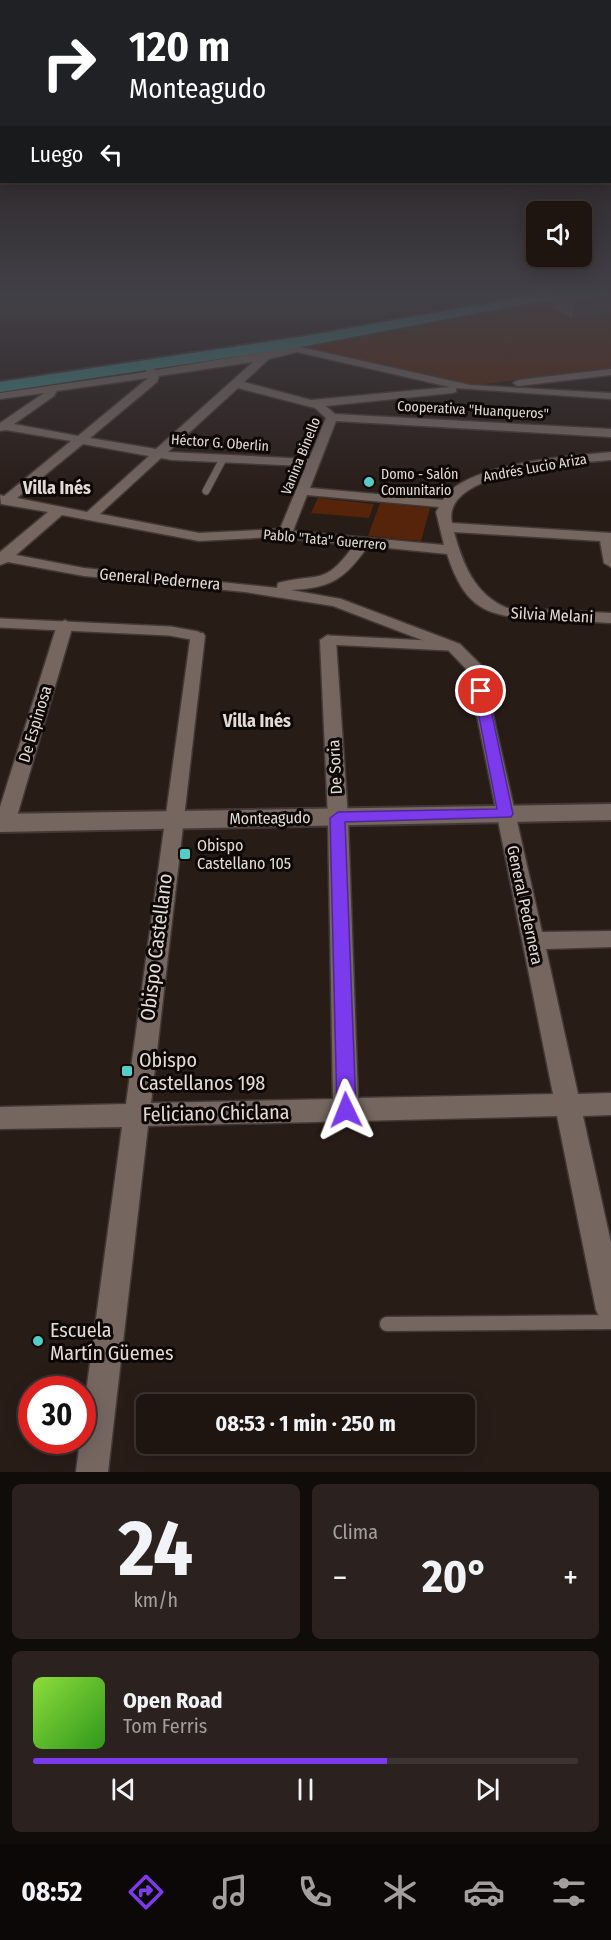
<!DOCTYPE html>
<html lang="es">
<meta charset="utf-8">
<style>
body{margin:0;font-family:"Fira Sans Condensed",sans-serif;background:#2b221f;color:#f1f3f6;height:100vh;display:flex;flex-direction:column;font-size:22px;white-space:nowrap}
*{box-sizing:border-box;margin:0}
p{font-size:20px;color:#a19f9f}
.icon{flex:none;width:33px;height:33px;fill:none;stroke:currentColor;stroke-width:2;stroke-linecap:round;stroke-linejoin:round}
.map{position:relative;height:1472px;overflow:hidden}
.details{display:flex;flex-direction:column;gap:12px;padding:12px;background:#100c09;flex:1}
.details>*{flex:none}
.guide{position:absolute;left:0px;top:0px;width:612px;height:183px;box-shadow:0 3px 15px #0003,0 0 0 2px #3c3431;background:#202124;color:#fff;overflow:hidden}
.controls{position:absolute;left:526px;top:201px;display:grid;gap:12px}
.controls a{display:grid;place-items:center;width:66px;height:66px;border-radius:9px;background:#1e1511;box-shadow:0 3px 15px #0003,0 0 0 2px #3c3431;font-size:30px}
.speed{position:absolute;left:18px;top:1376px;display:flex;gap:12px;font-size:30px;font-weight:700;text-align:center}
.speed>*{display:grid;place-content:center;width:78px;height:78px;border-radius:50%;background:#1e1511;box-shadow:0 3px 15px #0003,0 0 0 2px #3c3431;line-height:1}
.speed .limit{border:9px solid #d22;background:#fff;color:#111}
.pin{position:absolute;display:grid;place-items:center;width:51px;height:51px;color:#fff;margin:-26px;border:3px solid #fff;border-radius:50%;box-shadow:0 2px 6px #0007}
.me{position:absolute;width:66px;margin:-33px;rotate:358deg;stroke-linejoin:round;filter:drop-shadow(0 0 4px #0008)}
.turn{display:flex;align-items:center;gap:21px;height:126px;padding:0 30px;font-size:27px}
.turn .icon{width:78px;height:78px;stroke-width:2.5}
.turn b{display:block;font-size:42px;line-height:51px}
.then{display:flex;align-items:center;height:57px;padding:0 30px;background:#0003;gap:12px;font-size:22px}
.big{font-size:45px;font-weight:700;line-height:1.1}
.details .widget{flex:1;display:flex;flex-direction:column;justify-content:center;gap:9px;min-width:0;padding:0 21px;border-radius:9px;background:#2b221f}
.details .dial{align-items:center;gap:0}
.dial b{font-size:78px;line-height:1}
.song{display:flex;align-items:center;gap:18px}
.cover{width:72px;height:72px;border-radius:9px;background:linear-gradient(135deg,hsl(90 70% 55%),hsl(110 70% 35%))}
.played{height:6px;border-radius:3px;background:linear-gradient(90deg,#7c3aed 65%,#3c3431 65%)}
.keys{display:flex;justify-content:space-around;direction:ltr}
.heat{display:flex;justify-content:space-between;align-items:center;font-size:33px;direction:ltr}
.details .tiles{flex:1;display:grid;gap:12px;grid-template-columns:1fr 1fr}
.widget:last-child{grid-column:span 2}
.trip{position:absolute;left:136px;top:1394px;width:339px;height:60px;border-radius:9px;background:#1e1511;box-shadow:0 3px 15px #0003,0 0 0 2px #3c3431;font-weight:700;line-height:60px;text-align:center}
.dock{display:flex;height:96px;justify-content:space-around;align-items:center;background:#0c0807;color:#a19f9f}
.dock .icon{width:42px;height:42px}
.dock .current{color:#7c3aed}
.dock b{font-size:27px;color:#f1f3f6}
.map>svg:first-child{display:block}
.green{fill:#56240a}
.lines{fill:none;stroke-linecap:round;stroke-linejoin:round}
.service-far2-casing{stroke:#423936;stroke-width:9}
.service-far1-casing{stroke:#423936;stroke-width:12}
.service-casing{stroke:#423936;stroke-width:17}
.minor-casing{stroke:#423936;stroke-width:3}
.tertiary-casing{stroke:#423936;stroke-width:4}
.primary-casing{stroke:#423936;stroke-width:4}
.service-far2{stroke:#756660;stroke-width:7}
.service-far1{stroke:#756660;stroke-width:9}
.service{stroke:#756660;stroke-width:14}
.minor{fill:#756660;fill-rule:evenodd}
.tertiary{fill:#756660;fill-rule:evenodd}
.primary{fill:#3f837e;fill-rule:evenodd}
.wall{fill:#5a4d47}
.shaded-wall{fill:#40332d}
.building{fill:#695c56;stroke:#7c706a;stroke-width:1.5}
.route{fill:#7c3aed;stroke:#51269a;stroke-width:1.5}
.poi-dot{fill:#54cdc6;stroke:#0d0806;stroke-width:2}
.labels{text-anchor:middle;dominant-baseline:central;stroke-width:6;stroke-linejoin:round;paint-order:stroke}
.far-street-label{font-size:14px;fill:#e2dad6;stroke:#0d0806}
.far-poi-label{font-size:14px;fill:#e2dad6;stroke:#0d0806;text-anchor:start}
.street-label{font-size:16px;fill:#e2dad6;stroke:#0d0806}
.poi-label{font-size:16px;fill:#e2dad6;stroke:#0d0806;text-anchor:start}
.far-district-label{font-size:18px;font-weight:bold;fill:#e2dad6;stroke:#0d0806}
.neighbourhood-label{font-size:18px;font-weight:bold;fill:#e2dad6;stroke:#0d0806}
.near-street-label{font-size:20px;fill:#e2dad6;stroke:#0d0806}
.near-poi-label{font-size:20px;fill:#e2dad6;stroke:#0d0806;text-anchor:start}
</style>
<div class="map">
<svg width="611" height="1472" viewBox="0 0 611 1472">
<rect width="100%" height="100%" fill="#281c17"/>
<g class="green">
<path d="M604,293h7v75l-143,18 -174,-40z"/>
<path d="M318,498l56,6 -5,14 -58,-5z"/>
<path d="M380,503l50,5 -9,33 -53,-5z"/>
</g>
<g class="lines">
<defs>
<path id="service-far2" d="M206,491l17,-32"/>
<g id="service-far1">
<path d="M0,623l170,8 27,5"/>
<path d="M328,640l121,6"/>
</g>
<path id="service" d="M387,1324l224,-2"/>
<g id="minor">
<path d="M278,342l192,43 141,8v6l-155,-11v4l-4,1 -126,13 9,8 276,15v8l-275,-16 -26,67 133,12c20,-37 129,-44 168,-48v8c-35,3 -171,10 -159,63l159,10v34l-7,-4 -4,-22 -146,-9c9,32 20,62 53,76l104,5v10c-23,-1 -47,-3 -70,-4 -55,-2 -76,-10 -94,-65l-79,-8c-23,33 -37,42 -77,44l50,9 119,45 22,22 60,266 69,-1v16l-65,2 32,145 33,-1v22l-28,1 28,127v82l-10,-5 -5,-10 -39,-194 -409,10 -40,346h-32l4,-32h2v-18l40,-295 -122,2v-22l126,-3 65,-471h12l2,3 -54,467 182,-4 -5,-281 -8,-178 8,-5 8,5 12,178 10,280 195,-4 -85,-423 -20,-21 -115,-44 -88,-14 -161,-16 -76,-14 -8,3v-13l48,-40 -47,-8 -1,-9 4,1 67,-55 -65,-11 -6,1v-8l44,-30 -44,6v-6l146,-21v-4l4,-1 6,3 127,-21 -9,-2 -1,-2zM297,352l153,35 -139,13 -67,-18 25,-23zM253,362l-97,87 -66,-11 67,-56 2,-6zM148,378l-70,58 -64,-12 40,-28 3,-5zM238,388l77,20 11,10 -17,41 -141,-7zM83,444l66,12 -62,56 -70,-14zM161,458l11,2 134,6 -26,63 -81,4 -99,-19zM307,495l132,12 -3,5 8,33 -151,-14zM62,515l137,26 74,-4 81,8c-30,42 -34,27 -76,38l-1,5 -193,-20 -68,-13z"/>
<path d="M611,369v6l-93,11 -5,-3 5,-3z"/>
<path d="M65,620l8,5 -58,198 -3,5h-12v-21l57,-182z"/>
</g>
<path id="tertiary" d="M611,804v16l-611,12v-18z"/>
<path id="primary" d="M545,293h41l-7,4 -55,7 -218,42 -306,46v-10l306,-46z"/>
</defs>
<use href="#service-far2" class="service-far2-casing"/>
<use href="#service-far1" class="service-far1-casing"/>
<use href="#service" class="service-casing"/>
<use href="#minor" class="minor-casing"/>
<use href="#tertiary" class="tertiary-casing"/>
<use href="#primary" class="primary-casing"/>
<use href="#service-far2" class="service-far2"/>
<use href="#service-far1" class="service-far1"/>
<use href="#service" class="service"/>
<use href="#minor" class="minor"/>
<use href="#tertiary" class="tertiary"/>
<use href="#primary" class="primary"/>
</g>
<path class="wall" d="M555,293h56v21l-39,5 -19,-11z"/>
<path class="shaded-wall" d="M611,295v19l-39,5 2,-19z"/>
<path class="building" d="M562,293h49v2l-37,5z"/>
<linearGradient id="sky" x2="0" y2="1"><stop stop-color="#160f0d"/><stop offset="0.59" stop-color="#424047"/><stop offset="1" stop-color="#424047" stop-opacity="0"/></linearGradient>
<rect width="611" height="499" fill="url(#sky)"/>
<path class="route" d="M481,687l6,4 26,123 -2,3 -166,5 11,288 -3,6 -7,2 -6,-2 -3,-6 -7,-292 8,-6 159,-3 -23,-118z"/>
<g class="poi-dot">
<circle cx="369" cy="482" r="6"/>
<rect x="179" y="848" width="12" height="12" rx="3"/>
<rect x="121" y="1065" width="12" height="12" rx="3"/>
<circle cx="38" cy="1341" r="6"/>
</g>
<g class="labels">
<g class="far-street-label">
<text transform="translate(473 410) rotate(3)">Cooperativa "Huanqueros"</text>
<text transform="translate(220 443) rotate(4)">Héctor G. Oberlin</text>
<text transform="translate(301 456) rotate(-68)">Vanina Binello</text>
<text transform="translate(535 468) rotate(-10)">Andrés Lucio Ariza</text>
<text transform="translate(325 540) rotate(5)">Pablo "Tata" Guerrero</text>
</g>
<g class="far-poi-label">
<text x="381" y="474">Domo - Salón<tspan x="381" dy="16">Comunitario</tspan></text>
</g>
<g class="street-label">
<text transform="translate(160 579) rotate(5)">General Pedernera</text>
<text transform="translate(552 615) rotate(3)">Silvia Melani</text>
<text transform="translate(35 724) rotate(-73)">De Espinosa</text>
<text transform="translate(335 767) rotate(-93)">De Soria</text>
<text transform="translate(270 818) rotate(-1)">Monteagudo</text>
<text transform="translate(525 905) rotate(78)">General Pedernera</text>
</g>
<g class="poi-label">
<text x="197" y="845">Obispo<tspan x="197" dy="18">Castellano 105</tspan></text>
</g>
<g class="far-district-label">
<text x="57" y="488">Villa Inés</text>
</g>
<g class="neighbourhood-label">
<text x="257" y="721">Villa Inés</text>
</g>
<g class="near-street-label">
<text transform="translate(156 947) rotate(-83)">Obispo Castellano</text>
<text transform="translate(216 1113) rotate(-1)">Feliciano Chiclana</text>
</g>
<g class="near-poi-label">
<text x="139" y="1060">Obispo<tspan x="139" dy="23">Castellanos 198</tspan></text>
<text x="50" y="1330">Escuela<tspan x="50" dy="23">Martín Güemes</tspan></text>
</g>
</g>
</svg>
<div class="controls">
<a><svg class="icon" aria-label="sound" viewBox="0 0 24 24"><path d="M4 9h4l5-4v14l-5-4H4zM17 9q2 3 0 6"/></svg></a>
</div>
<div class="speed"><div class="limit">30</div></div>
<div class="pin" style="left:481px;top:691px;background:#d93025"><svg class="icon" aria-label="arrive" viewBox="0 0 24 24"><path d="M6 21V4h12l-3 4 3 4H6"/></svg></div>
<svg class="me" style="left:346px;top:1110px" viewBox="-20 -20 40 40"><path d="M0-17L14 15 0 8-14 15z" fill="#7c3aed" stroke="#fff" stroke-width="4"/></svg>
<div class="trip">08:53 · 1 min · 250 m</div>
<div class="guide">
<div class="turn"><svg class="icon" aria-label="right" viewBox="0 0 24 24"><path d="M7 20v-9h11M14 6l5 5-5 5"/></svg><div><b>120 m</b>Monteagudo</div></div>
<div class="then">Luego<svg class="icon" aria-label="left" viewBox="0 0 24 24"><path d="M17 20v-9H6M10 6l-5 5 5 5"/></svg></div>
</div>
</div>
<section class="details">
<div class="tiles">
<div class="widget dial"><b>24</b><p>km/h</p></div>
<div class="widget"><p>Clima</p>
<div class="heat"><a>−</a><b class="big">20°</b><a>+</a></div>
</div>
<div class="widget">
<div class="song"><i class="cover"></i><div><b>Open Road</b><p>Tom Ferris</p></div></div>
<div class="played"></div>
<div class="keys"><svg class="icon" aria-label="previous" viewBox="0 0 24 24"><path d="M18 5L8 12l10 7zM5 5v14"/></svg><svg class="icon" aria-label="pause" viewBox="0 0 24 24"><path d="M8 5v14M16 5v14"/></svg><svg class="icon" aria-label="next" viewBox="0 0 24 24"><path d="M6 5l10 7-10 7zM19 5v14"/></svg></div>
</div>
</div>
</section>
<nav class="dock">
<b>08:52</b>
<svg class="icon current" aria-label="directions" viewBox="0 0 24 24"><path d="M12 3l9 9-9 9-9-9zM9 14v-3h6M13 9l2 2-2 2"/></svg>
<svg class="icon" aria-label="music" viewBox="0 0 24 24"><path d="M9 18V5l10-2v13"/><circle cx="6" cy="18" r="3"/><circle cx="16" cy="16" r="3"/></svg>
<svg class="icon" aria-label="phone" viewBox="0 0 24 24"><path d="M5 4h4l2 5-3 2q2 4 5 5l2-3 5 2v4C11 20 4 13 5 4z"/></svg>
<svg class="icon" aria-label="climate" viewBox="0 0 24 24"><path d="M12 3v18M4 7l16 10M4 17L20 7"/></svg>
<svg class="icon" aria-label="car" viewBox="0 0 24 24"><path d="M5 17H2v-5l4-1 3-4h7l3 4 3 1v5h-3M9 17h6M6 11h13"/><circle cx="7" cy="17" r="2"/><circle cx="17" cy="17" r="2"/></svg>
<svg class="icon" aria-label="filters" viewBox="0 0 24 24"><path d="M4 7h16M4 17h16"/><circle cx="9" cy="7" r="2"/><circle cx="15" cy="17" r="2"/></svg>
</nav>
